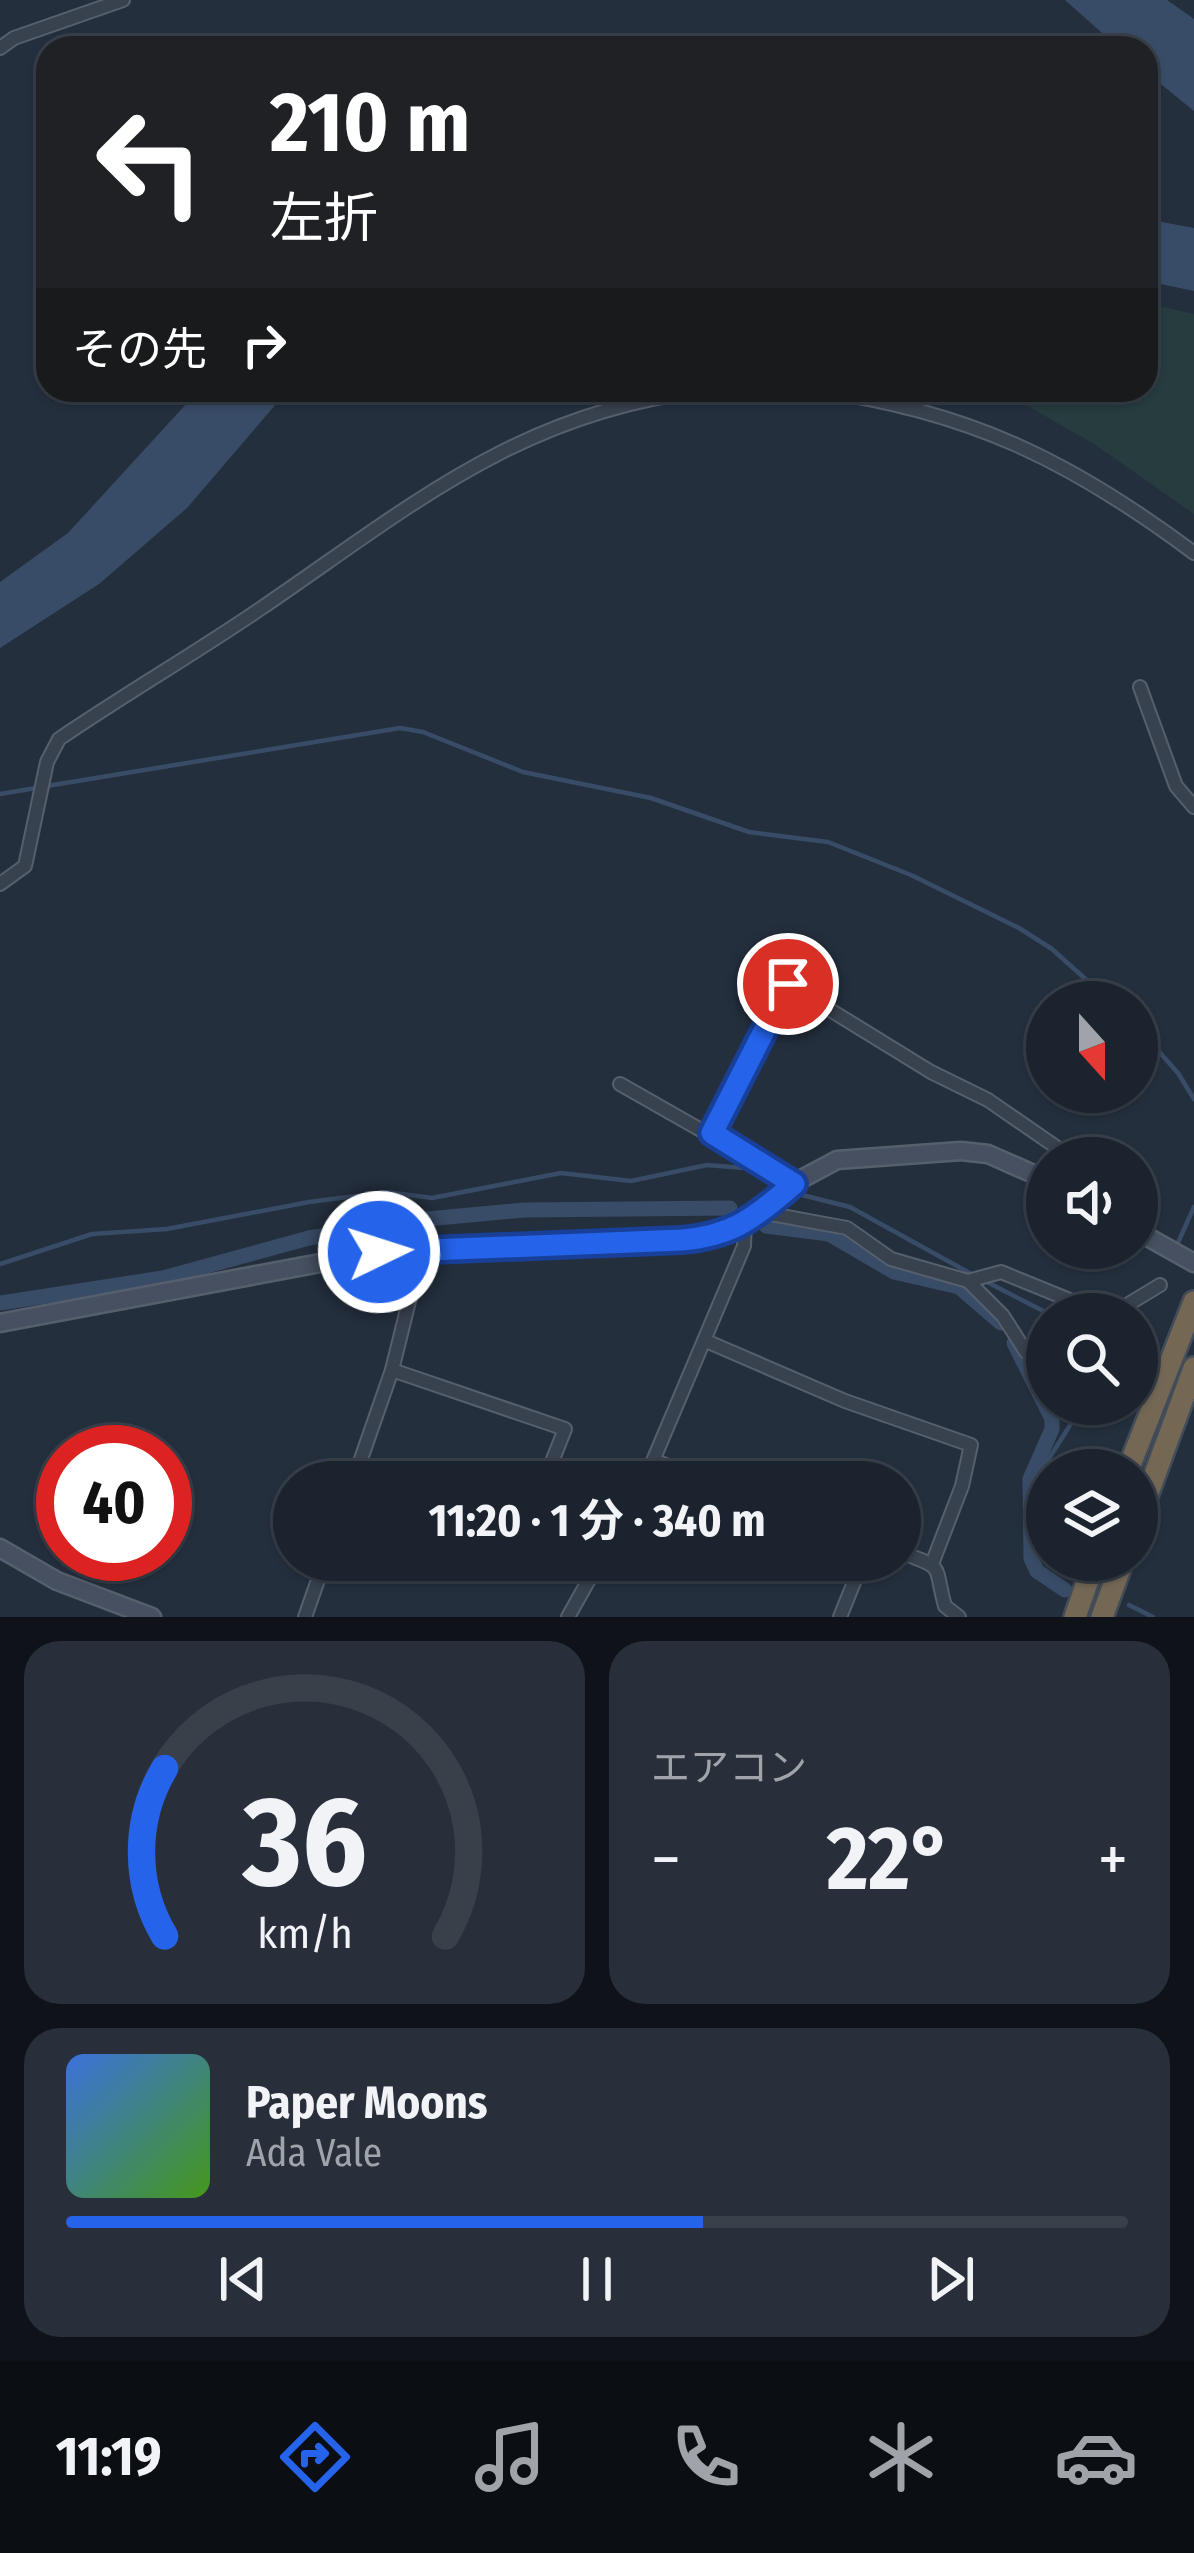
<!DOCTYPE html>
<html lang="ja">
<meta charset="utf-8">
<style>
body{margin:0;font-family:"Fira Sans Condensed","Noto Sans JP",sans-serif;background:#282f3a;color:#f1f3f6;height:100vh;display:flex;flex-direction:column;font-size:45px;white-space:nowrap}
*{box-sizing:border-box;margin:0}
p{font-size:39px;color:#a0a4aa}
.icon{flex:none;width:66px;height:66px;fill:none;stroke:currentColor;stroke-width:2;stroke-linecap:round;stroke-linejoin:round}
.map{position:relative;height:1617px;overflow:hidden}
.details{display:flex;flex-direction:column;gap:24px;padding:24px;background:#0f1319;flex:1}
.details>*{flex:none}
.hud{position:absolute;left:36px;top:36px;width:1122px;height:366px;border-radius:36px;box-shadow:0 3px 9px #0004,0 0 0 3px #39404a;background:#202124;color:#fff;overflow:hidden}
.needle{width:78px;rotate:159deg}
.buttons{position:absolute;left:1026px;top:981px;display:grid;gap:24px}
.buttons a{display:grid;place-items:center;width:132px;height:132px;border-radius:50%;background:#1b232e;box-shadow:0 3px 9px #0004,0 0 0 3px #39404a;font-size:60px}
.speed{position:absolute;left:36px;top:1425px;display:flex;gap:24px;font-size:60px;font-weight:700;text-align:center}
.speed>*{display:grid;place-content:center;width:156px;height:156px;border-radius:50%;background:#1b232e;box-shadow:0 3px 9px #0004,0 0 0 3px #39404a;line-height:1}
.speed .limit{border:18px solid #d22;background:#fff;color:#111}
.pin{position:absolute;display:grid;place-items:center;width:102px;height:102px;color:#fff;margin:-51px;border:6px solid #fff;border-radius:50%;box-shadow:0 3px 12px #0007}
.me{position:absolute;width:132px;margin:-66px;rotate:86deg;stroke-linejoin:round;filter:drop-shadow(0 0 9px #0008)}
.turn{display:flex;align-items:center;gap:42px;height:252px;padding:0 36px;font-size:54px}
.turn .icon{width:156px;height:156px;stroke-width:2.5}
.turn b{display:block;font-size:84px;line-height:102px}
.then{display:flex;align-items:center;height:114px;padding:0 36px;background:#0003;gap:24px;font-size:45px}
.big{font-size:90px;font-weight:700;line-height:1.1}
.details .widget{flex:1;display:flex;flex-direction:column;justify-content:center;gap:18px;min-width:0;padding:0 42px;border-radius:36px;background:#282f3a}
.details .dial{align-items:center;gap:0}
.dial svg{height:312px;overflow:visible;fill:none;stroke:#39404a;stroke-width:7;stroke-linecap:round;text-anchor:middle}
.dial text{fill:#f1f3f6;stroke:none}
.song{display:flex;align-items:center;gap:36px}
.cover{width:144px;height:144px;border-radius:18px;background:linear-gradient(135deg,hsl(220 70% 55%),hsl(100 70% 35%))}
.played{height:12px;border-radius:6px;background:linear-gradient(90deg,#2563eb 60%,#39404a 60%)}
.keys{display:flex;justify-content:space-around;direction:ltr}
.heat{display:flex;justify-content:space-between;align-items:center;font-size:66px;direction:ltr}
.details .tiles{flex:1;display:grid;gap:24px;grid-template-columns:1fr 1fr}
.widget:last-child{grid-column:span 2}
.trip{position:absolute;left:273px;top:1461px;width:648px;height:120px;border-radius:60px;background:#1b232e;box-shadow:0 3px 9px #0004,0 0 0 3px #39404a;font-weight:700;line-height:120px;text-align:center}
.dock{display:flex;height:192px;justify-content:space-around;align-items:center;background:#0b0e12;color:#a0a4aa}
.dock .icon{width:84px;height:84px}
.dock .selected{color:#2563eb}
.dock b{font-size:54px;color:#f1f3f6}
.map>svg:first-child{display:block}
.green{fill:#263c3f}
.water{fill:#394c67}
.lines{fill:none;stroke-linecap:round;stroke-linejoin:round}
.stream{stroke:#394c67;stroke-width:4.5}
.canal{stroke:#394c67;stroke-width:15}
.street-casing{stroke:#565f6c;stroke-width:16}
.secondary-casing{stroke:#565f6c;stroke-width:21}
.highway-casing{stroke:#434c59;stroke-width:26}
.street{stroke:#38414e;stroke-width:12}
.secondary{stroke:#465061;stroke-width:16}
.highway{stroke:#746855;stroke-width:21}
.route-casing{stroke:#184099;stroke-width:30}
.route{stroke:#2563eb;stroke-width:21}
</style>
<div class="map">
<svg width="1194" height="1617" viewBox="0 0 1194 1617">
<rect width="100%" height="100%" fill="#242f3e"/>
<path class="green" d="M1146,303l48,11v200l-100,-70 -94,-54h146z"/>
<g class="water">
<path d="M1065,0h102l27,19v92l-48,-39v-24h-27z"/>
<path d="M1146,219l48,9v63l-48,-10z"/>
<path d="M199,390h89l-101,118 -88,76 -99,64v-66l68,-49z"/>
</g>
<g class="lines">
<g class="stream">
<path d="M47,786l353,-58 23,4 100,40 128,26 98,34 79,10 83,33 108,53 33,21 59,53"/>
<path d="M0,794l36,-6"/>
<path d="M1137,1027l41,46 16,26"/>
<path d="M802,1195l48,12 125,69"/>
<path d="M1177,1245l17,-38"/>
<path d="M0,1264l92,-30 75,-5 142,-27 78,-10 45,6 129,-25 70,8 76,-16 36,3"/>
<path d="M985,1281l64,33"/>
<path d="M1047,1559l-4,-91 31,-49 38,-15"/>
<path d="M1048,1560l16,14"/>
<path d="M1129,1605l24,12"/>
</g>
<g class="canal">
<path d="M766,1226l63,8 65,38 65,15 42,36"/>
<path d="M0,1303l163,-25 146,-40 118,-19 97,-9 206,-2"/>
<path d="M1014,1343l38,76v10l-22,50 1,79 6,13 28,19"/>
</g>
<defs>
<g id="street">
<path d="M0,48l14,-10 109,-38"/>
<path d="M814,390c153,20 257,71 380,163"/>
<path d="M1140,687l36,99 18,21"/>
<path d="M0,884l25,-18 22,-104 12,-23c66,-45 135,-85 201,-130 150,-102 260,-198 448,-219"/>
<path d="M620,1084l174,99"/>
<path d="M712,1133l76,-149 143,88 57,28 84,58"/>
<path d="M760,1212l87,16 44,31 77,22 35,35 23,36"/>
<path d="M422,1249l-30,121 173,59 -19,48 15,5"/>
<path d="M968,1281l33,-9 103,42"/>
<path d="M1112,1314l48,-29"/>
<path d="M706,1341l139,60 126,44 -9,41 -30,78"/>
<path d="M655,1461l57,21"/>
<path d="M353,1482l39,-112"/>
<path d="M644,1482l100,-236 1,-25"/>
<path d="M900,1552c47,17 33,12 45,54l14,11"/>
<path d="M305,1617l20,-57"/>
<path d="M568,1617l32,-57"/>
<path d="M840,1617l23,-57"/>
</g>
<g id="secondary">
<path d="M1137,1231l57,32"/>
<path d="M0,1323l379,-71 345,-18 70,-51 43,-23 124,-9 27,3 59,26"/>
<path d="M0,1548l57,33 95,36"/>
</g>
<g id="highway">
<path d="M1128,1470l66,-168"/>
<path d="M1137,1523l57,-155"/>
<path d="M1075,1617l20,-57"/>
<path d="M1102,1617l21,-57"/>
</g>
</defs>
<use href="#street" class="street-casing"/>
<use href="#secondary" class="secondary-casing"/>
<use href="#highway" class="highway-casing"/>
<use href="#street" class="street"/>
<use href="#secondary" class="secondary"/>
<use href="#highway" class="highway"/>
</g>
<g class="lines">
<defs>
<path id="route" d="M379,1252l303,-12c54,-5 72,-23 112,-56l-82,-51 76,-149"/>
</defs>
<use href="#route" class="route-casing"/>
<use href="#route" class="route"/>
</g>
</svg>
<div class="buttons">
<a><svg class="needle" viewBox="-14 -14 28 28"><path d="M0-13l5 13h-10z" fill="#e53935"/><path d="M0 13l5-13h-10z" fill="#a0a4aa"/></svg></a>
<a><svg class="icon" aria-label="sound" viewBox="0 0 24 24"><path d="M4 9h4l5-4v14l-5-4H4zM17 9q2 3 0 6"/></svg></a>
<a><svg class="icon" aria-label="search" viewBox="0 0 24 24"><circle cx="10" cy="10" r="6"/><path d="M15 15l6 6"/></svg></a>
<a><svg class="icon" aria-label="layers" viewBox="0 0 24 24"><path d="M12 4l9 5-9 5-9-5zM3 14l9 5 9-5"/></svg></a>
</div>
<div class="speed"><div class="limit">40</div></div>
<div class="pin" style="left:788px;top:984px;background:#d93025"><svg class="icon" aria-label="arrive" viewBox="0 0 24 24"><path d="M6 21V4h12l-3 4 3 4H6"/></svg></div>
<svg class="me" style="left:379px;top:1252px" viewBox="-20 -20 40 40"><circle r="17" fill="#2563eb" stroke="#fff" stroke-width="3"/><path d="M0-11L8 9 0 5-8 9z" fill="#fff"/></svg>
<div class="trip">11:20 · 1 分 · 340 m</div>
<div class="hud">
<div class="turn"><svg class="icon" aria-label="left" viewBox="0 0 24 24"><path d="M17 20v-9H6M10 6l-5 5 5 5"/></svg><div><b>210 m</b>左折</div></div>
<div class="then">その先<svg class="icon" aria-label="right" viewBox="0 0 24 24"><path d="M7 20v-9h11M14 6l5 5-5 5"/></svg></div>
</div>
</div>
<section class="details">
<div class="tiles">
<div class="widget dial"><svg viewBox="0 0 100 80">
<path d="M14 69A42 42 0 1 1 86 69"/>
<path d="M14 69A42 42 0 0 1 14 26" stroke="#2563eb"/>
<text x="50" y="56" font-size="32" font-weight="700">36</text>
<text x="50" y="72" font-size="11">km/h</text>
</svg></div>
<div class="widget"><p>エアコン</p>
<div class="heat"><a>−</a><b class="big">22°</b><a>+</a></div>
</div>
<div class="widget">
<div class="song"><i class="cover"></i><div><b>Paper Moons</b><p>Ada Vale</p></div></div>
<div class="played"></div>
<div class="keys"><svg class="icon" aria-label="previous" viewBox="0 0 24 24"><path d="M18 5L8 12l10 7zM5 5v14"/></svg><svg class="icon" aria-label="pause" viewBox="0 0 24 24"><path d="M8 5v14M16 5v14"/></svg><svg class="icon" aria-label="next" viewBox="0 0 24 24"><path d="M6 5l10 7-10 7zM19 5v14"/></svg></div>
</div>
</div>
</section>
<nav class="dock">
<b>11:19</b>
<svg class="icon selected" aria-label="directions" viewBox="0 0 24 24"><path d="M12 3l9 9-9 9-9-9zM9 14v-3h6M13 9l2 2-2 2"/></svg>
<svg class="icon" aria-label="music" viewBox="0 0 24 24"><path d="M9 18V5l10-2v13"/><circle cx="6" cy="18" r="3"/><circle cx="16" cy="16" r="3"/></svg>
<svg class="icon" aria-label="phone" viewBox="0 0 24 24"><path d="M5 4h4l2 5-3 2q2 4 5 5l2-3 5 2v4C11 20 4 13 5 4z"/></svg>
<svg class="icon" aria-label="climate" viewBox="0 0 24 24"><path d="M12 3v18M4 7l16 10M4 17L20 7"/></svg>
<svg class="icon" aria-label="car" viewBox="0 0 24 24"><path d="M5 17H2v-5l4-1 3-4h7l3 4 3 1v5h-3M9 17h6M6 11h13"/><circle cx="7" cy="17" r="2"/><circle cx="17" cy="17" r="2"/></svg>
</nav>
